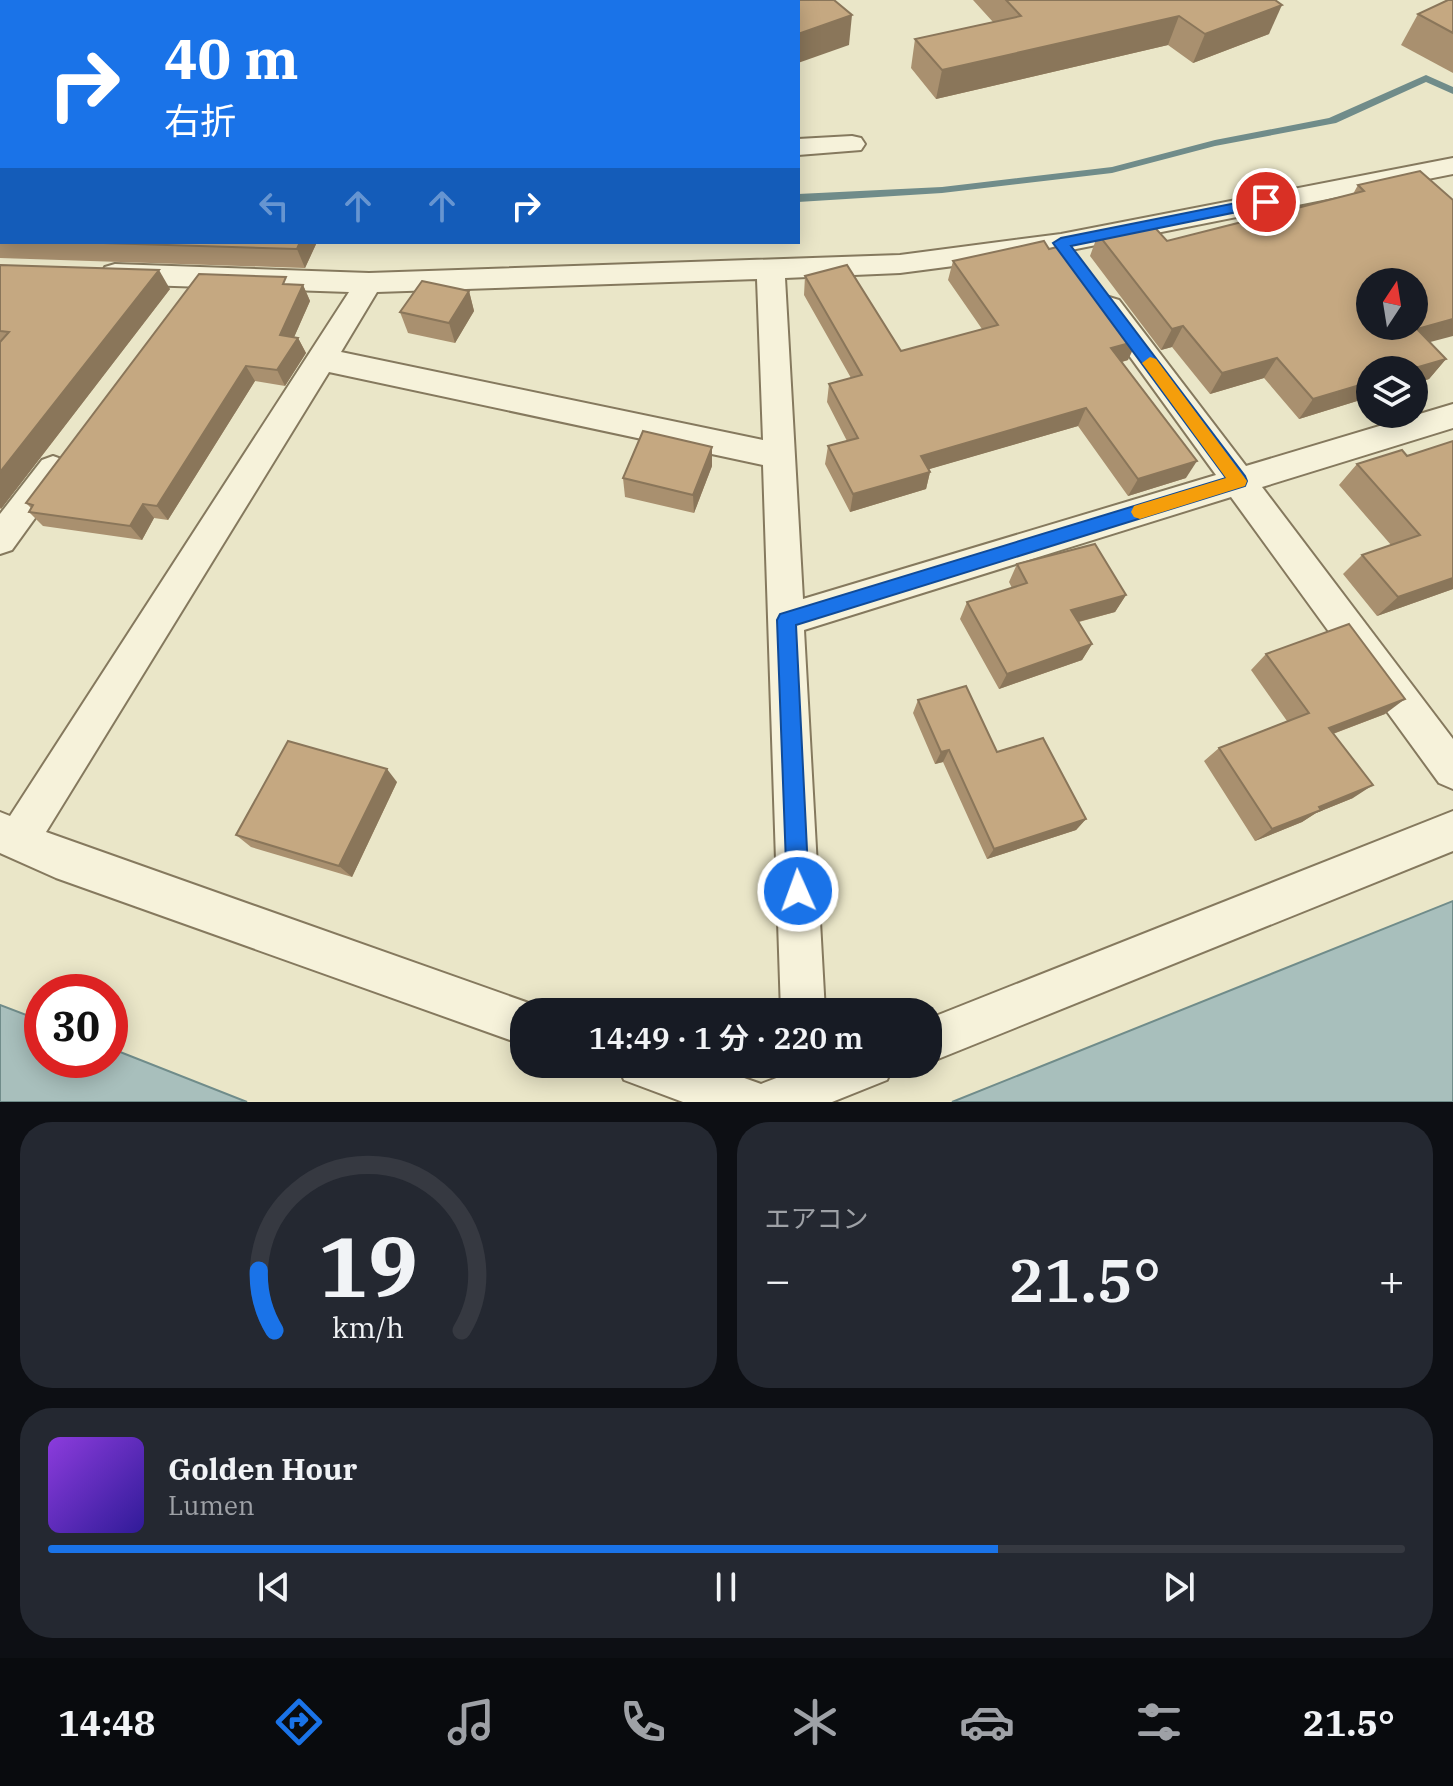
<!DOCTYPE html>
<html lang="ja">
<meta charset="utf-8">
<style>
body{margin:0;font-family:"IBM Plex Serif","Noto Sans JP",serif;background:#242831;color:#f1f3f6;height:100vh;display:flex;flex-direction:column;font-size:30px;white-space:nowrap}
*{box-sizing:border-box;margin:0}
p{font-size:26px;color:#9ea1a6}
.icon{flex:none;width:44px;height:44px;fill:none;stroke:currentColor;stroke-width:2;stroke-linecap:round;stroke-linejoin:round}
.map{position:relative;height:1102px;overflow:hidden}
.panel{display:flex;flex-direction:column;gap:20px;padding:20px;background:#0d0f14;flex:1}
.panel>*{flex:none}
.guide{position:absolute;left:0px;top:0px;width:800px;height:244px;box-shadow:0 4px 20px #0003;background:#1a73e8;color:#fff;overflow:hidden}
.needle{width:52px;rotate:12deg}
.controls{position:absolute;left:1356px;top:268px;display:grid;gap:16px}
.controls a{display:grid;place-items:center;width:72px;height:72px;border-radius:50%;background:#171b24;box-shadow:0 4px 20px #0003;font-size:40px}
.speed{position:absolute;left:24px;top:974px;display:flex;gap:16px;font-size:40px;font-weight:700;text-align:center}
.speed>*{display:grid;place-content:center;width:104px;height:104px;border-radius:50%;background:#171b24;box-shadow:0 4px 20px #0003;line-height:1}
.speed .limit{border:12px solid #d22;background:#fff;color:#111}
.pin{position:absolute;display:grid;place-items:center;width:68px;height:68px;color:#fff;margin:-34px;border:4px solid #fff;border-radius:50%;box-shadow:0 2px 8px #0007}
.me{position:absolute;width:88px;margin:-44px;rotate:358deg;stroke-linejoin:round;filter:drop-shadow(0 0 6px #0008)}
.turn{display:flex;align-items:center;gap:28px;height:168px;padding:0 32px;font-size:36px}
.turn .icon{width:104px;height:104px;stroke-width:2.5}
.turn b{display:block;font-size:56px;line-height:68px}
.lanes{display:flex;align-items:center;height:76px;padding:0 32px;background:#0003;justify-content:center;gap:40px;direction:ltr}
.lanes .off{opacity:.35}
.big{font-size:60px;font-weight:600;line-height:1.1}
.panel .widget{flex:1;display:flex;flex-direction:column;justify-content:center;gap:12px;min-width:0;padding:0 28px;border-radius:32px;background:#242831}
.panel .dial{align-items:center;gap:0}
.dial svg{height:208px;overflow:visible;fill:none;stroke:#363941;stroke-width:7;stroke-linecap:round;text-anchor:middle}
.dial text{fill:#f1f3f6;stroke:none}
.song{display:flex;align-items:center;gap:24px}
.cover{width:96px;height:96px;border-radius:12px;background:linear-gradient(135deg,hsl(270 70% 55%),hsl(250 70% 35%))}
.played{height:8px;border-radius:4px;background:linear-gradient(90deg,#1a73e8 70%,#363941 70%)}
.keys{display:flex;justify-content:space-around;direction:ltr}
.heat{display:flex;justify-content:space-between;align-items:center;font-size:44px;direction:ltr}
.panel .tiles{flex:1;display:grid;gap:20px;grid-template-columns:1fr 1fr}
.widget:last-child{grid-column:span 2}
.trip{position:absolute;left:510px;top:998px;width:432px;height:80px;border-radius:32px;background:#171b24;box-shadow:0 4px 20px #0003;font-weight:600;line-height:80px;text-align:center}
.tab-bar{display:flex;height:128px;justify-content:space-around;align-items:center;background:#090b0e;color:#9ea1a6}
.tab-bar .icon{width:56px;height:56px}
.tab-bar .on{color:#1a73e8}
.tab-bar b{font-size:36px;color:#f1f3f6}
.map>svg:first-child{display:block}
.water{fill:#a8bfbc;stroke:#708c8a;stroke-width:2}
.lines{fill:none;stroke-linecap:round;stroke-linejoin:round}
.stream{fill:#708c8a;fill-rule:evenodd}
.minor-casing{stroke:#85795e;stroke-width:4}
.trunk-casing{stroke:#534732;stroke-width:48}
.minor{fill:#f6f2da;fill-rule:evenodd}
.trunk{stroke:#dec882;stroke-width:44}
.tram{stroke:#362f21;stroke-width:2}
.wall{fill:#a9906f}
.shaded-wall{fill:#8a765a}
.building{fill:#c5a881;stroke:#8a765a;stroke-width:2;fill-rule:evenodd}
.route{fill:#1a73e8;stroke:#114b97;stroke-width:2}
.slow{fill:#f59e0b}
</style>
<div class="map">
<svg width="1453" height="1102" viewBox="0 0 1453 1102">
<rect width="100%" height="100%" fill="#eae6c8"/>
<g class="water">
<path d="M1453,901v201h-501z"/>
<path d="M0,1005l42,16v39h68v-12l137,54h-247z"/>
</g>
<g class="lines">
<g class="stream">
<path d="M1426,75l27,12v7l-27,-12 -90,41 -121,23 -103,27 -170,20 -144,9v-8l144,-7 170,-20 103,-27 114,-22z"/>
<rect x="0" y="180" width="2" height="6"/>
</g>
<defs>
<g id="minor">
<rect x="0" y="122" width="2" height="16"/>
<path d="M852,136l9,2 4,6 -4,6 -63,5v-16z"/>
<path d="M1453,158v16l-392,78 -161,21 -115,5 18,321 413,-124 -117,-161 -4,-7 4,-7 10,-3 10,3 127,166 207,-62v24l-191,59 191,252v50l-14,-6 -208,-286 -427,133 21,382h-44l-18,-547 -434,-93 -283,460 494,175 2,5h-18v33l-468,-167 -56,-25v-41l10,4 339,-524 -234,-8 -10,-3 -4,-7 4,-7 10,-3 254,9 531,-18 161,-21zM757,279l6,161 -422,-88 36,-60z"/>
<path d="M53,456l11,4 5,9 -5,9 -52,72 -12,4v-40l42,-54z"/>
<path d="M1453,811v40l-525,212v-44z"/>
<path d="M617,1064h88l56,20 52,-20h81l-7,16 -55,22h-149l-59,-22z"/>
</g>
<path id="trunk" d="M109,2l5,-2"/>
</defs>
<use href="#minor" class="minor-casing"/>
<use href="#trunk" class="trunk-casing"/>
<use href="#minor" class="minor"/>
<use href="#trunk" class="trunk"/>
<path class="tram" d="M0,2l4,-2"/>
</g>
<g class="wall">
<path d="M973,0h302l-6,34 -76,29 -25,-18 -232,54 -25,-31 4,-29 78,-17z"/>
<path d="M1453,0v73l-52,-28 17,-31z"/>
<path d="M1420,171l10,171 16,17 -17,20 -15,5v-14h-44v27l-71,22 -35,-41 -54,16 -38,-47 -11,3 -71,-94 8,-22 69,7 186,-47 5,-9z"/>
<path d="M0,202h2v40h315l-12,26 -305,-10z"/>
<path d="M953,261l175,99 -6,2 64,116 -58,18 -50,-70 -149,43 1,3 -4,17 -76,23 -25,-48 3,-18 19,-5 -20,-39 2,-18 22,-6 -47,-83 1,-19 96,75 81,-22 -34,-49z"/>
<path d="M0,265l170,24 -169,220 -1,-1z"/>
<path d="M289,284l14,1 7,16 -16,36 4,1 8,15 -21,33 -30,-5 -87,139 -14,-2 -12,22 -99,-14 -14,-14 2,-4 -5,-5z"/>
<path d="M469,291l5,20 -19,32 -47,-10 -8,-21z"/>
<path d="M1402,450l51,139 -76,27 -34,-42 19,-19 29,-10 -52,-60 18,-21z"/>
<path d="M712,466l-18,47 -69,-16 -2,-19z"/>
<path d="M1017,564l109,31 -11,17 -36,10 13,22 -10,16 -83,29 -39,-70 7,-17 45,-14 -3,-6z"/>
<path d="M1266,654l119,60 -52,20 20,64 -37,15 -14,9 -47,19 -51,-80 15,-13 68,-27 -36,-51z"/>
<path d="M918,700l79,52 89,67 -10,11 -89,29 -44,-97 -8,2 -22,-51z"/>
<path d="M397,782l-45,95 -101,-30 -15,-12z"/>
</g>
<g class="shaded-wall">
<path d="M1282,5l-13,29 -76,29 12,-29z"/>
<path d="M852,15l-3,30 -51,18v-29z"/>
<path d="M1179,16l-11,29 -232,54 6,-29z"/>
<path d="M300,242h17l-12,26 -8,-19z"/>
<path d="M159,270l11,19 -169,220 -1,-2v-35z"/>
<path d="M303,285l7,16 -22,50 -8,-16z"/>
<path d="M469,291l5,20 -19,32 -6,-20z"/>
<path d="M1453,319v17l-53,14 17,-21z"/>
<path d="M1183,326l-11,21 -11,3 11,-21z"/>
<path d="M298,338l8,15 -21,33 -8,-16z"/>
<path d="M1137,341l-9,19 -25,7 8,-19z"/>
<path d="M1277,358l-13,20 -54,16 12,-21z"/>
<path d="M1446,359l-17,20 -15,5v-14h-6z"/>
<path d="M246,366l9,15 -87,139 -11,-14z"/>
<path d="M1370,382v15l-71,22 14,-20z"/>
<path d="M1086,408l-8,18 -162,47 5,-17z"/>
<path d="M712,447v19l-18,47 -1,-18z"/>
<path d="M1197,461l-11,17 -58,18 10,-17z"/>
<path d="M930,472l-4,17 -76,23 3,-18z"/>
<path d="M143,504l11,14 -12,22 -12,-14z"/>
<path d="M1453,578v11l-76,27 21,-19z"/>
<path d="M1126,595l-11,17 -53,14 9,-16z"/>
<path d="M1092,644l-10,16 -83,29 8,-15z"/>
<path d="M1405,699l-20,15 -74,28 18,-14z"/>
<path d="M949,750l-6,12 -8,2 6,-12z"/>
<path d="M387,769l10,13 -45,95 -13,-11z"/>
<path d="M1373,785l-20,13 -37,15 -14,9 -47,19 17,-12 47,-22z"/>
<path d="M1086,819l-10,11 -89,29 7,-10z"/>
</g>
<g class="building">
<path d="M5,0h40l1,2h-44v39l-2,-1v-38z"/>
<path d="M251,0h404l3,2h-406z"/>
<path d="M711,0h123l18,15 -54,19v-32h-94z"/>
<path d="M1006,0h269l7,5 -77,29 -26,-18 -237,54 -27,-31 106,-23z"/>
<path d="M1448,0h5v33l-35,-19z"/>
<path d="M2,59v50l-2,1v-50z"/>
<path d="M1420,171l33,29v119l-36,10 29,30 -38,11h-38v12l-57,17 -36,-41 -55,15 -39,-47 -11,3 -74,-95 51,-13 18,20 197,-50 -6,-6zM1370,282h44v44h-44z"/>
<rect x="0" y="202" width="2" height="38"/>
<path d="M1044,241l5,8 16,-4 72,96 -26,7 86,113 -59,18 -52,-71 -165,48 9,16 -77,22 -25,-48 30,-8 -29,-54 33,-9 -57,-99 42,-11 54,86 97,-26 -45,-64z"/>
<path d="M71,242h229l-3,7z"/>
<path d="M0,265l159,5 -159,202v-130l9,-10 -9,-1z"/>
<path d="M199,274l87,3 -3,7 20,1 -23,50 18,3 -21,32 -31,-4 -89,140 -14,-2 -13,22 -101,-14 4,-7 -7,-2z"/>
<path d="M422,281l47,10 -20,32 -49,-11z"/>
<path d="M643,431l69,16 -19,48 -70,-17z"/>
<path d="M1453,441v137l-55,19 -36,-42 58,-20 -63,-71 45,-14 5,6z"/>
<path d="M1095,544l31,51 -55,15 21,34 -85,30 -40,-72 60,-19 -10,-19z"/>
<path d="M1349,624l56,75 -76,29 44,57 -54,22 2,3 -49,19 -53,-81 90,-35 -43,-59z"/>
<path d="M966,686l31,66 46,-14 43,81 -92,30 -45,-99 -8,2 -23,-52z"/>
<path d="M288,741l99,28 -48,97 -103,-31z"/>
</g>
<path class="route" d="M1266,197l7,5 -2,3 -200,41 174,230 2,5 -2,5 -449,139 13,266 -3,8 -8,3 -8,-3 -3,-8 -10,-271 3,-6 446,-136 -173,-235 8,-5z"/>
<path class="slow" d="M1150,357l6,2 91,122 -2,5 -105,33 -6,-2 -3,-5 3,-6 92,-28 -81,-111 -3,-4z"/>
</svg>
<div class="controls">
<a><svg class="needle" viewBox="-14 -14 28 28"><path d="M0-13l5 13h-10z" fill="#e53935"/><path d="M0 13l5-13h-10z" fill="#9ea1a6"/></svg></a>
<a><svg class="icon" aria-label="layers" viewBox="0 0 24 24"><path d="M12 4l9 5-9 5-9-5zM3 14l9 5 9-5"/></svg></a>
</div>
<div class="speed"><div class="limit">30</div></div>
<div class="pin" style="left:1266px;top:202px;background:#d93025"><svg class="icon" aria-label="arrive" viewBox="0 0 24 24"><path d="M6 21V4h12l-3 4 3 4H6"/></svg></div>
<svg class="me" style="left:798px;top:891px" viewBox="-20 -20 40 40"><circle r="17" fill="#1a73e8" stroke="#fff" stroke-width="3"/><path d="M0-11L8 9 0 5-8 9z" fill="#fff"/></svg>
<div class="trip">14:49 · 1 分 · 220 m</div>
<div class="guide">
<div class="turn"><svg class="icon" aria-label="right" viewBox="0 0 24 24"><path d="M7 20v-9h11M14 6l5 5-5 5"/></svg><div><b>40 m</b>右折</div></div>
<div class="lanes"><svg class="icon off" aria-label="left" viewBox="0 0 24 24"><path d="M17 20v-9H6M10 6l-5 5 5 5"/></svg><svg class="icon off" aria-label="ahead" viewBox="0 0 24 24"><path d="M12 20V5M6 11l6-6 6 6"/></svg><svg class="icon off" aria-label="ahead" viewBox="0 0 24 24"><path d="M12 20V5M6 11l6-6 6 6"/></svg><svg class="icon" aria-label="right" viewBox="0 0 24 24"><path d="M7 20v-9h11M14 6l5 5-5 5"/></svg></div>
</div>
</div>
<section class="panel">
<div class="tiles">
<div class="widget dial"><svg viewBox="0 0 100 80">
<path d="M14 69A42 42 0 1 1 86 69"/>
<path d="M14 69A42 42 0 0 1 8 46" stroke="#1a73e8"/>
<text x="50" y="56" font-size="32" font-weight="700">19</text>
<text x="50" y="72" font-size="11">km/h</text>
</svg></div>
<div class="widget"><p>エアコン</p>
<div class="heat"><a>−</a><b class="big">21.5°</b><a>+</a></div>
</div>
<div class="widget">
<div class="song"><i class="cover"></i><div><b>Golden Hour</b><p>Lumen</p></div></div>
<div class="played"></div>
<div class="keys"><svg class="icon" aria-label="previous" viewBox="0 0 24 24"><path d="M18 5L8 12l10 7zM5 5v14"/></svg><svg class="icon" aria-label="pause" viewBox="0 0 24 24"><path d="M8 5v14M16 5v14"/></svg><svg class="icon" aria-label="next" viewBox="0 0 24 24"><path d="M6 5l10 7-10 7zM19 5v14"/></svg></div>
</div>
</div>
</section>
<nav class="tab-bar">
<b>14:48</b>
<svg class="icon on" aria-label="directions" viewBox="0 0 24 24"><path d="M12 3l9 9-9 9-9-9zM9 14v-3h6M13 9l2 2-2 2"/></svg>
<svg class="icon" aria-label="music" viewBox="0 0 24 24"><path d="M9 18V5l10-2v13"/><circle cx="6" cy="18" r="3"/><circle cx="16" cy="16" r="3"/></svg>
<svg class="icon" aria-label="phone" viewBox="0 0 24 24"><path d="M5 4h4l2 5-3 2q2 4 5 5l2-3 5 2v4C11 20 4 13 5 4z"/></svg>
<svg class="icon" aria-label="climate" viewBox="0 0 24 24"><path d="M12 3v18M4 7l16 10M4 17L20 7"/></svg>
<svg class="icon" aria-label="car" viewBox="0 0 24 24"><path d="M5 17H2v-5l4-1 3-4h7l3 4 3 1v5h-3M9 17h6M6 11h13"/><circle cx="7" cy="17" r="2"/><circle cx="17" cy="17" r="2"/></svg>
<svg class="icon" aria-label="filters" viewBox="0 0 24 24"><path d="M4 7h16M4 17h16"/><circle cx="9" cy="7" r="2"/><circle cx="15" cy="17" r="2"/></svg>
<b>21.5°</b>
</nav>
